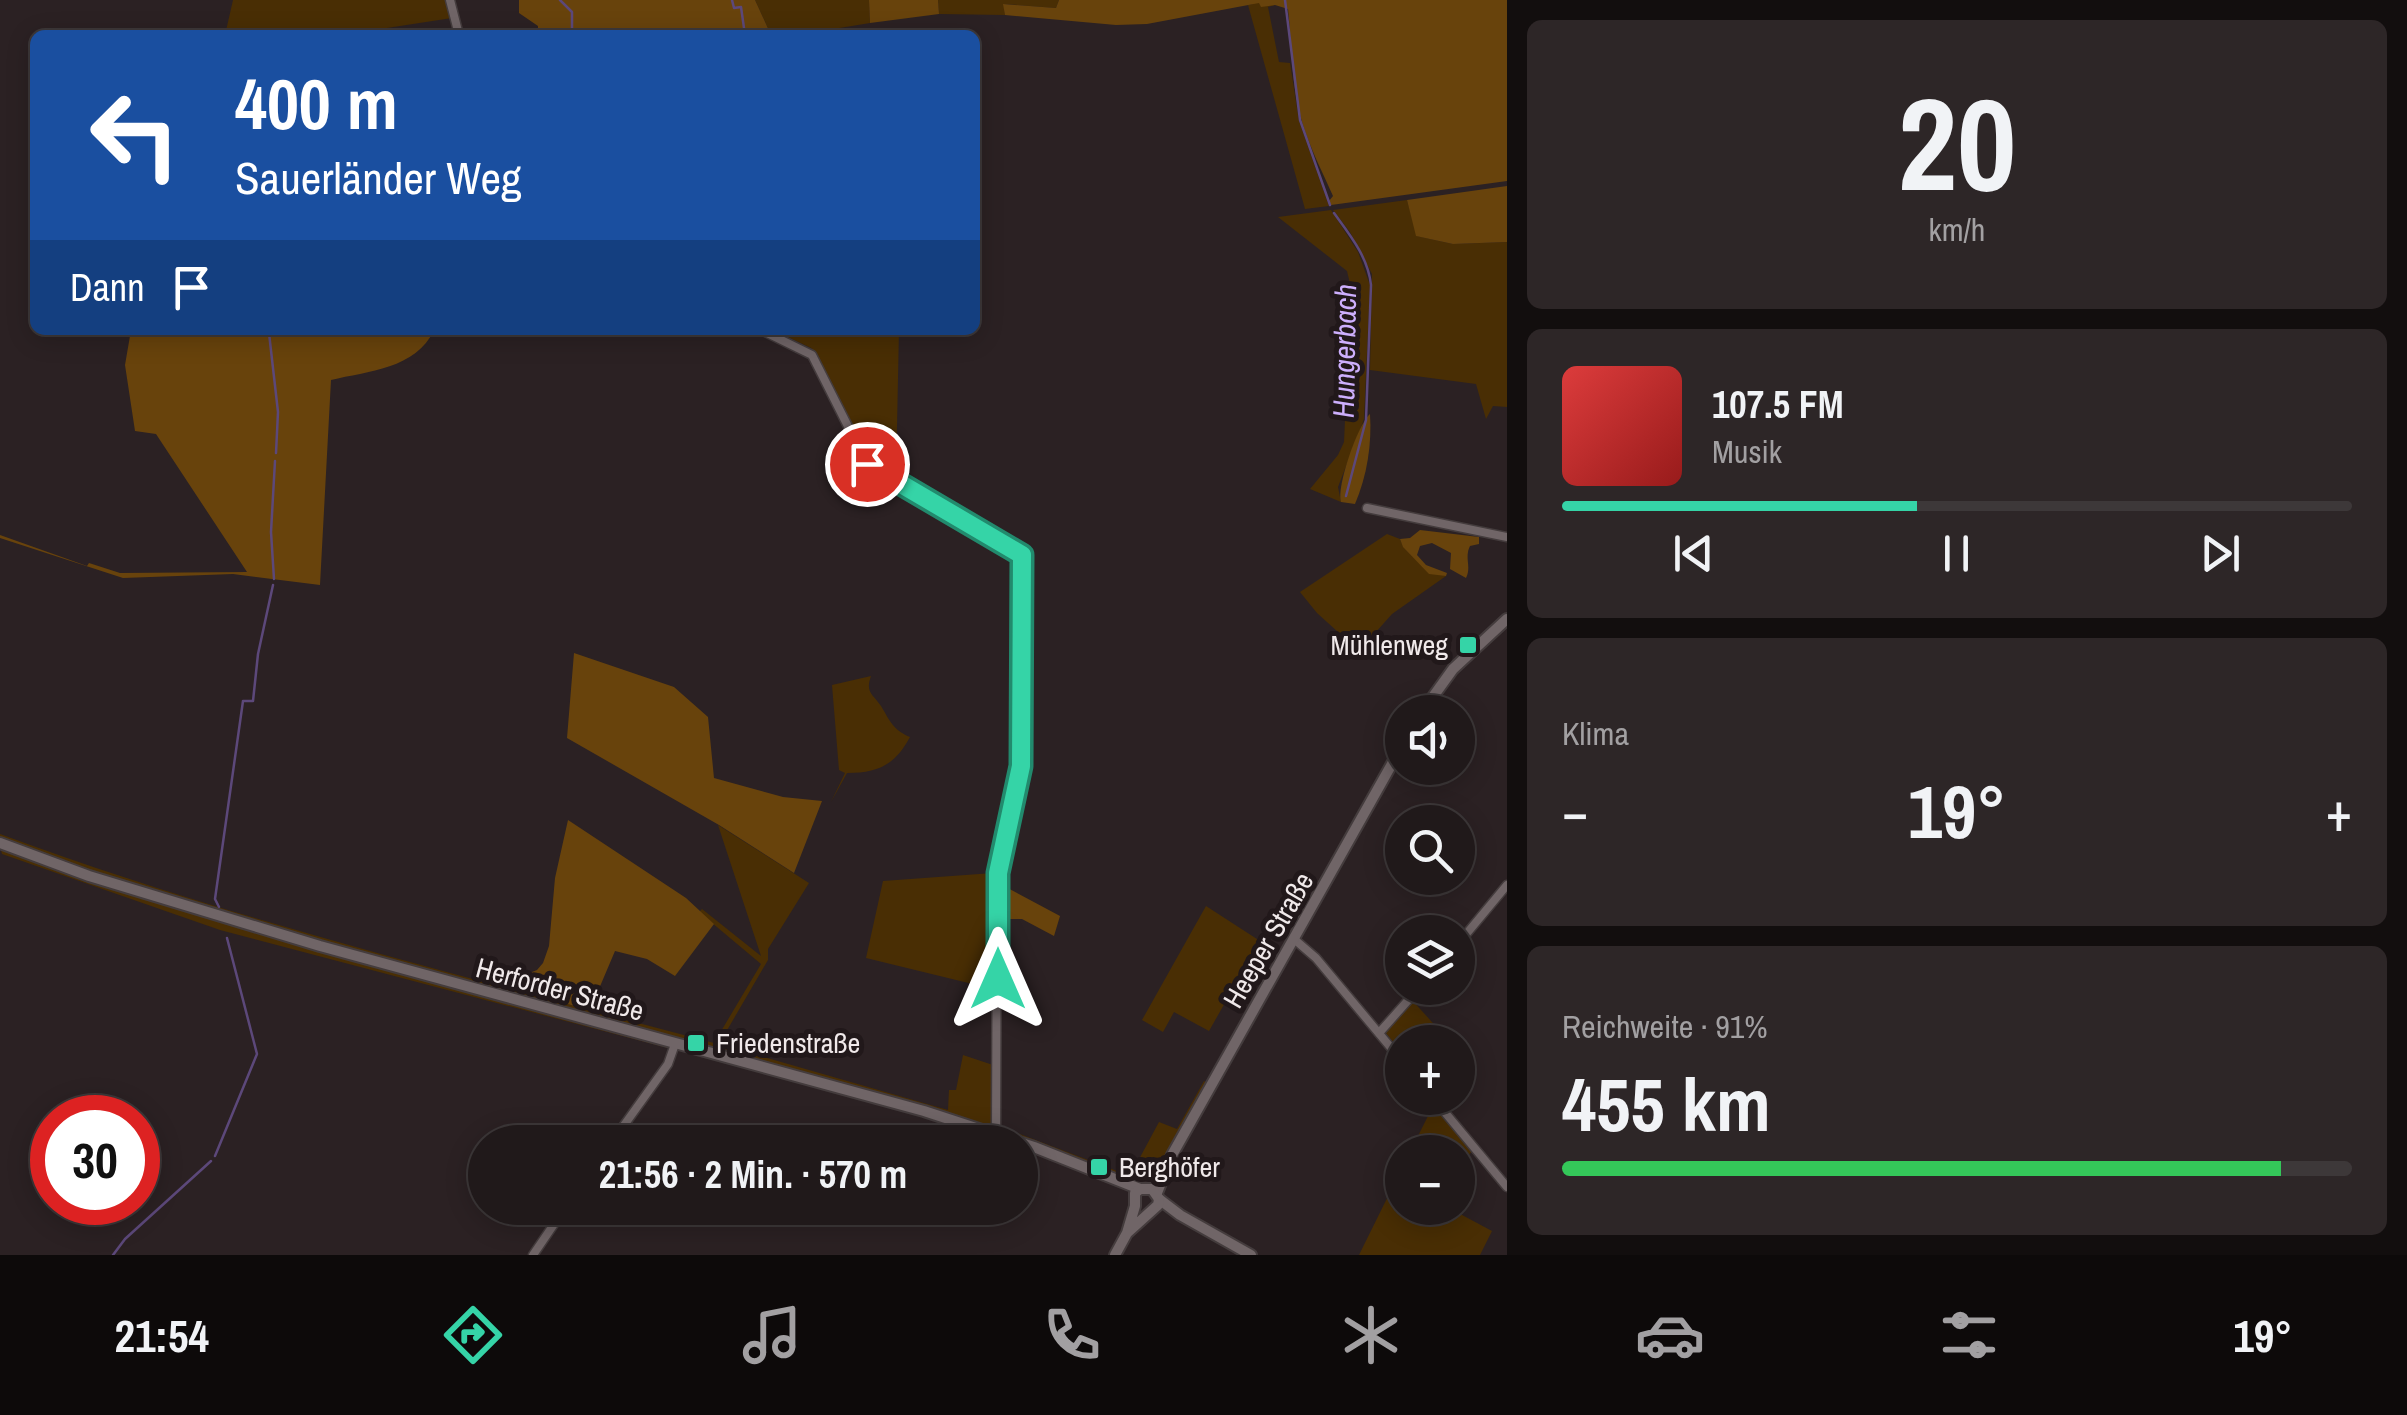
<!DOCTYPE html>
<html lang="de">
<meta charset="utf-8">
<style>
body{margin:0;font-family:"Archivo Narrow",sans-serif;background:#2d2627;color:#f1f3f6;height:100vh;display:flex;flex-direction:column;font-size:38px;white-space:nowrap}
*{box-sizing:border-box;margin:0}
p{font-size:32px;color:#a2a0a2}
.icon{flex:none;width:55px;height:55px;fill:none;stroke:currentColor;stroke-width:2;stroke-linecap:round;stroke-linejoin:round}
.map{position:relative;flex:1;overflow:hidden}
.details{display:flex;flex-direction:column;gap:20px;padding:20px;background:#120e0e;width:900px}
.details>*{flex:none}
.banner{position:absolute;left:30px;top:30px;width:950px;height:305px;border-radius:15px;box-shadow:0 5px 25px #0003,0 0 0 2px #3d3839;background:#1a4fa0;color:#fff;overflow:hidden}
.buttons{position:absolute;left:1385px;top:695px;display:grid;gap:20px}
.buttons a{display:grid;place-items:center;width:90px;height:90px;border-radius:50%;background:#20191a;box-shadow:0 5px 25px #0003,0 0 0 2px #3d3839;font-size:50px}
.speed{position:absolute;left:30px;top:1095px;display:flex;gap:20px;font-size:50px;font-weight:700;text-align:center}
.speed>*{display:grid;place-content:center;width:130px;height:130px;border-radius:50%;background:#20191a;box-shadow:0 5px 25px #0003,0 0 0 2px #3d3839;line-height:1}
.speed .limit{border:15px solid #d22;background:#fff;color:#111}
.pin{position:absolute;display:grid;place-items:center;width:85px;height:85px;color:#fff;margin:-42px;border:5px solid #fff;border-radius:50%;box-shadow:0 2px 10px #0007}
.me{position:absolute;width:110px;margin:-55px;rotate:0deg;stroke-linejoin:round;filter:drop-shadow(0 0 8px #0008)}
.turn{display:flex;align-items:center;gap:35px;height:210px;padding:0 40px;font-size:45px}
.turn .icon{width:130px;height:130px;stroke-width:2.5}
.turn b{display:block;font-size:70px;line-height:85px}
.then{display:flex;align-items:center;height:95px;padding:0 40px;background:#0003;gap:20px;font-size:38px}
.big{font-size:75px;font-weight:800;line-height:1.1}
.details .widget{flex:1;display:flex;flex-direction:column;justify-content:center;gap:15px;min-width:0;padding:0 35px;border-radius:15px;background:#2d2627}
.details .dial{align-items:center;gap:0}
.dial b{font-size:130px;line-height:1}
.song{display:flex;align-items:center;gap:30px}
.cover{width:120px;height:120px;border-radius:15px;background:linear-gradient(135deg,hsl(0 70% 55%),hsl(0 70% 35%))}
.played{height:10px;border-radius:5px;background:linear-gradient(90deg,#35d4a7 45%,#3d3839 45%)}
.keys{display:flex;justify-content:space-around;direction:ltr}
.heat{display:flex;justify-content:space-between;align-items:center;font-size:55px;direction:ltr}
.charge{height:15px;border-radius:8px;background:linear-gradient(90deg,#34c759 91%,#3d3839 0)}
.trip{position:absolute;left:468px;top:1125px;width:570px;height:100px;border-radius:50px;background:#20191a;box-shadow:0 5px 25px #0003,0 0 0 2px #3d3839;font-weight:800;line-height:100px;text-align:center}
.tab-bar{display:flex;height:160px;justify-content:space-around;align-items:center;background:#0d0a0a;color:#a2a0a2}
.tab-bar .icon{width:70px;height:70px}
.tab-bar .active{color:#35d4a7}
.tab-bar b{font-size:45px;color:#f1f3f6}
main{display:flex;flex:1;min-height:0}
.map>svg:first-child{display:block}
.green{fill:#492e04}
.forest{fill:#68430c}
.lines{fill:none;stroke-linecap:round;stroke-linejoin:round}
.stream{stroke:#5c487a;stroke-width:2.5}
.minor-casing{stroke:#443c3d;stroke-width:11}
.tertiary-casing{stroke:#443c3d;stroke-width:14}
.minor{stroke:#706567;stroke-width:8}
.tertiary{stroke:#706567;stroke-width:10}
.route-casing{stroke:#228a6d;stroke-width:25}
.route{stroke:#35d4a7;stroke-width:18}
.poi-dot{fill:#35d4a7;stroke:#21181a;stroke-width:4}
.labels{text-anchor:middle;dominant-baseline:central;stroke-width:10;stroke-linejoin:round;paint-order:stroke}
.poi-label{font-size:28px;fill:#f0e9ea;stroke:#21181a;text-anchor:start}
.street-label{font-size:28px;fill:#f0e9ea;stroke:#21181a}
.water-label{font-size:30px;font-style:italic;fill:#cdaffd;stroke:#21181a}
</style>
<main>
<div class="map">
<svg width="1507" height="1255" viewBox="0 0 1507 1255">
<rect width="100%" height="100%" fill="#2b2123"/>
<g class="green">
<path d="M233,0h215l4,18 -65,10 -14,7h-148z"/>
<path d="M755,0h114l1,23 -73,12h-26z"/>
<path d="M938,0h121l-3,8 -52,-4 1,11 -66,-1z"/>
<path d="M1251,0l24,5 -7,2 11,55 11,1 9,58 30,85 -24,3 -57,-204 5,-1z"/>
<path d="M1407,200l10,36 36,8 54,-2v165l-14,-1 -7,13 -10,-35 -106,-14 2,-96 -22,-42 -17,-22z"/>
<path d="M1331,210l27,42 12,33 -6,134 -26,68 3,15 -31,-13 28,-34 6,-13 7,-154 -4,-17 -69,-54z"/>
<path d="M773,330h126l-3,145 -25,-14 -55,-107 -5,-6z"/>
<path d="M1387,534l13,5c5,16 31,33 46,37l-54,38 -33,37 -42,-38 -17,-21z"/>
<path d="M871,676c-6,17 2,18 10,30 9,15 12,24 29,31 -15,28 -32,36 -63,36l-16,29 14,-29 -6,-3 -7,-85z"/>
<path d="M718,825l91,58 -41,66v11l-49,84 229,66 1,-20h7l7,-35 30,10 -2,61 -297,-84 -440,-117 -104,-33 -150,-53v-5c233,86 474,145 714,209l47,-79 -62,-52 3,-3 59,47z"/>
<path d="M0,847l225,76 440,121 3,4 -448,-118 -218,-76z"/>
<path d="M993,873v116l-127,-31 17,-77z"/>
<path d="M1206,906l54,35 -51,90 -35,-19 -11,20 -21,-12z"/>
<path d="M1412,1000l38,42h-48v11l-17,-21z"/>
<path d="M1204,1081l4,3 -55,92 -19,5 -18,-6 -23,-11 -89,-31 -5,-7 131,50 29,-54 18,7z"/>
<path d="M1433,1106l39,45 -14,18v-17h-48z"/>
<path d="M1402,1168v40h47l43,23 -12,24h-121z"/>
</g>
<g class="forest">
<path d="M519,0h236l16,35h-233v-9l-19,-13z"/>
<path d="M869,0h69l1,14 -69,9z"/>
<path d="M1059,0h448v181l-176,24 -2,-4 4,-5c-11,-25 -23,-48 -31,-74 -11,-36 -10,-76 -14,-113l-13,-4 -14,2 -2,-4 -112,21 -31,1 -111,-10 -2,-11 53,4z"/>
<path d="M1507,186v56l-54,2 -37,-8 -9,-36z"/>
<path d="M131,330h303c-18,39 -66,41 -103,50l-11,205 -87,-11 -110,4 -123,-40v-3l87,31 2,-3 31,10 127,-1 -91,-138 -21,-3 -10,-66z"/>
<path d="M1370,414c2,30 -3,62 -15,90l-14,-2c-5,-15 17,-78 29,-88z"/>
<path d="M1420,530l59,7v7l-9,2c-6,12 2,21 -4,32l-16,-9 1,-16 -19,-10 -12,3 -3,9 9,10 21,8 -1,3 -17,-2 -26,-27 -3,-8 10,-1z"/>
<path d="M574,653l100,34 34,30 6,61 69,19 39,4 -28,72 -75,-48 -152,-87z"/>
<path d="M568,820l118,78 28,26 -39,52 -28,-17 -32,-8 -25,59 -117,-31 49,-3 15,-6 6,-7 6,-17 6,-68z"/>
<path d="M1002,885l58,31 -6,20 -32,-17h-13l-7,-5z"/>
</g>
<g class="lines">
<g class="stream">
<path d="M560,0l12,12v23"/>
<path d="M732,0l2,8 7,-1 3,21"/>
<path d="M1285,0l15,120 30,85"/>
<path d="M1334,213c16,22 34,44 37,72l-5,135 -20,76"/>
<path d="M269,333l9,79 -2,41"/>
<path d="M274,579l-3,-47 4,-71"/>
<path d="M219,907l-4,-8 28,-198h10l5,-47 15,-69"/>
<path d="M215,1156l42,-102 -30,-116"/>
<path d="M113,1255l12,-16 86,-78"/>
</g>
<defs>
<g id="minor">
<path d="M450,0l9,35"/>
<path d="M761,330l51,25 55,109 156,91 -2,211 -24,107 -1,261"/>
<path d="M1367,508l140,29"/>
<path d="M1294,939l22,19 86,103"/>
<path d="M1458,944l49,-59"/>
<path d="M1379,1033l40,-45"/>
<path d="M1433,1098l74,89"/>
<path d="M612,1142l56,-78 7,-20"/>
<path d="M533,1255l32,-47"/>
</g>
<g id="tertiary">
<path d="M1422,712l31,-43 54,-50"/>
<path d="M0,843l89,33 231,70 604,165 110,36 106,42"/>
<path d="M1157,1193l15,-38 230,-409"/>
<path d="M1159,1199l21,16 71,40"/>
<path d="M1115,1255l12,-22 31,-28 1,-6 -7,-10h-12l-5,4v13l-8,27"/>
</g>
</defs>
<use href="#minor" class="minor-casing"/>
<use href="#tertiary" class="tertiary-casing"/>
<use href="#minor" class="minor"/>
<use href="#tertiary" class="tertiary"/>
</g>
<g class="lines">
<defs>
<path id="route" d="M867,464l155,91 -1,211 -23,107v106"/>
</defs>
<use href="#route" class="route-casing"/>
<use href="#route" class="route"/>
</g>
<g class="poi-dot">
<rect x="1458" y="635" width="20" height="20" rx="5"/>
<rect x="686" y="1033" width="20" height="20" rx="5"/>
<rect x="1089" y="1157" width="20" height="20" rx="5"/>
</g>
<g class="labels">
<g class="poi-label">
<text x="1448" y="645" text-anchor="end">Mühlenweg</text>
<text x="716" y="1043">Friedenstraße</text>
<text x="1119" y="1167">Berghöfer</text>
</g>
<g class="street-label">
<text transform="translate(1268 940) rotate(-60)">Heeper Straße</text>
<text transform="translate(560 989) rotate(15)">Herforder Straße</text>
</g>
<g class="water-label">
<text transform="translate(1344 351) rotate(-89)">Hungerbach</text>
</g>
</g>
</svg>
<div class="buttons">
<a><svg class="icon" aria-label="sound" viewBox="0 0 24 24"><path d="M4 9h4l5-4v14l-5-4H4zM17 9q2 3 0 6"/></svg></a>
<a><svg class="icon" aria-label="search" viewBox="0 0 24 24"><circle cx="10" cy="10" r="6"/><path d="M15 15l6 6"/></svg></a>
<a><svg class="icon" aria-label="layers" viewBox="0 0 24 24"><path d="M12 4l9 5-9 5-9-5zM3 14l9 5 9-5"/></svg></a>
<a>+</a>
<a>−</a>
</div>
<div class="speed"><div class="limit">30</div></div>
<div class="pin" style="left:867px;top:464px;background:#d93025"><svg class="icon" aria-label="arrive" viewBox="0 0 24 24"><path d="M6 21V4h12l-3 4 3 4H6"/></svg></div>
<svg class="me" style="left:998px;top:979px" viewBox="-20 -20 40 40"><path d="M0-17L14 15 0 8-14 15z" fill="#35d4a7" stroke="#fff" stroke-width="4"/></svg>
<div class="trip">21:56 · 2 Min. · 570 m</div>
<div class="banner">
<div class="turn"><svg class="icon" aria-label="left" viewBox="0 0 24 24"><path d="M17 20v-9H6M10 6l-5 5 5 5"/></svg><div><b>400 m</b>Sauerländer Weg</div></div>
<div class="then">Dann<svg class="icon" aria-label="arrive" viewBox="0 0 24 24"><path d="M6 21V4h12l-3 4 3 4H6"/></svg></div>
</div>
</div>
<section class="details">
<div class="widget dial"><b>20</b><p>km/h</p></div>
<div class="widget">
<div class="song"><i class="cover"></i><div><b>107.5 FM</b><p>Musik</p></div></div>
<div class="played"></div>
<div class="keys"><svg class="icon" aria-label="previous" viewBox="0 0 24 24"><path d="M18 5L8 12l10 7zM5 5v14"/></svg><svg class="icon" aria-label="pause" viewBox="0 0 24 24"><path d="M8 5v14M16 5v14"/></svg><svg class="icon" aria-label="next" viewBox="0 0 24 24"><path d="M6 5l10 7-10 7zM19 5v14"/></svg></div>
</div>
<div class="widget"><p>Klima</p>
<div class="heat"><a>−</a><b class="big">19°</b><a>+</a></div>
</div>
<div class="widget"><p>Reichweite · 91%</p><b class="big">455 km</b><div class="charge"></div></div>
</section>
</main>
<nav class="tab-bar">
<b>21:54</b>
<svg class="icon active" aria-label="directions" viewBox="0 0 24 24"><path d="M12 3l9 9-9 9-9-9zM9 14v-3h6M13 9l2 2-2 2"/></svg>
<svg class="icon" aria-label="music" viewBox="0 0 24 24"><path d="M9 18V5l10-2v13"/><circle cx="6" cy="18" r="3"/><circle cx="16" cy="16" r="3"/></svg>
<svg class="icon" aria-label="phone" viewBox="0 0 24 24"><path d="M5 4h4l2 5-3 2q2 4 5 5l2-3 5 2v4C11 20 4 13 5 4z"/></svg>
<svg class="icon" aria-label="climate" viewBox="0 0 24 24"><path d="M12 3v18M4 7l16 10M4 17L20 7"/></svg>
<svg class="icon" aria-label="car" viewBox="0 0 24 24"><path d="M5 17H2v-5l4-1 3-4h7l3 4 3 1v5h-3M9 17h6M6 11h13"/><circle cx="7" cy="17" r="2"/><circle cx="17" cy="17" r="2"/></svg>
<svg class="icon" aria-label="filters" viewBox="0 0 24 24"><path d="M4 7h16M4 17h16"/><circle cx="9" cy="7" r="2"/><circle cx="15" cy="17" r="2"/></svg>
<b>19°</b>
</nav>
